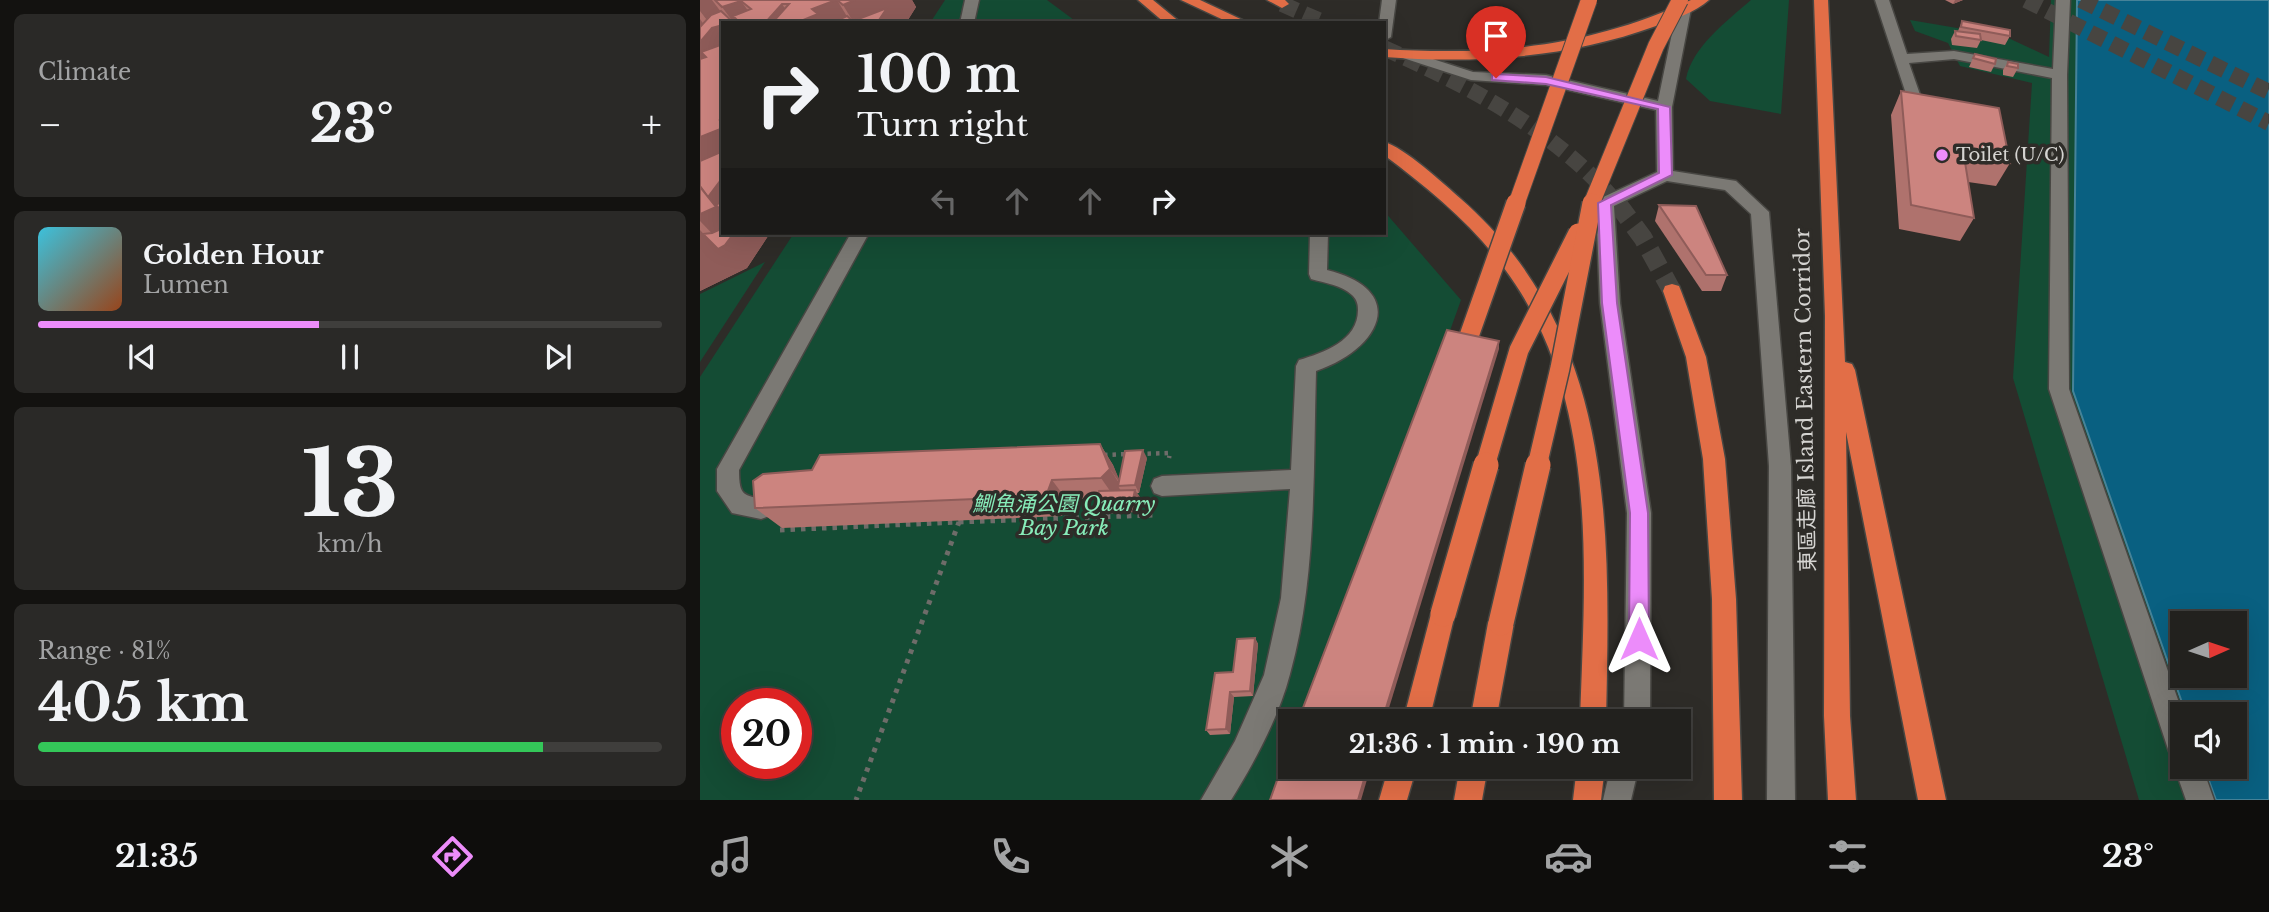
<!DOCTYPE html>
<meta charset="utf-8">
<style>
body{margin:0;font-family:"Libre Baskerville","Noto Sans TC",serif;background:#2a2927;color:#f1f3f6;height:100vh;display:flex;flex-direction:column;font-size:26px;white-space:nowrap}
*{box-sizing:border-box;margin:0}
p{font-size:23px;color:#a2a3a4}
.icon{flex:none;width:38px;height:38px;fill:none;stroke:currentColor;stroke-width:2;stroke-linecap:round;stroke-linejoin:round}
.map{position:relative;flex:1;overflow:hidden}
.side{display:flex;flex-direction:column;gap:14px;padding:14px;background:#131210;width:700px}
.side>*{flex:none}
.top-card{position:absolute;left:21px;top:21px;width:665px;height:214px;border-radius:0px;box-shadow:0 7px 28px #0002,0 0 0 2px #3f3e3c;background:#22211e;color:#f1f3f6;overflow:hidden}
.needle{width:46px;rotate:87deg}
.buttons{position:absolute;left:1470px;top:611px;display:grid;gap:14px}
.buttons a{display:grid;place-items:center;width:77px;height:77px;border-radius:0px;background:#22211e;box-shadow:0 7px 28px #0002,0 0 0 2px #3f3e3c;font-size:35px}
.speed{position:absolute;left:21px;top:688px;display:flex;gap:14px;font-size:35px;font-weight:700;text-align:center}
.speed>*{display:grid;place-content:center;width:91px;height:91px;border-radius:50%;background:#22211e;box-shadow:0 7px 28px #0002,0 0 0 2px #3f3e3c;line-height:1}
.speed .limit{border:10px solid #d22;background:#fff;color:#111}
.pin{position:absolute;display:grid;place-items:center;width:60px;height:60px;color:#fff;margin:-72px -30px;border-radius:50% 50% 50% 0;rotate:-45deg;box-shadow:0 0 7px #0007}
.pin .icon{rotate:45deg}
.me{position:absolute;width:77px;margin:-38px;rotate:0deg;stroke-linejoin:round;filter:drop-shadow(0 0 5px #0008)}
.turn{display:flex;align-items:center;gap:24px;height:147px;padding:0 21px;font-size:32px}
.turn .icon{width:91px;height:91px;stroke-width:2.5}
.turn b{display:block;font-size:49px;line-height:60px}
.lanes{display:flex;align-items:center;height:66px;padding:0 21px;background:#0003;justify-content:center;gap:35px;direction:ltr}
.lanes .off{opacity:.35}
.big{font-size:52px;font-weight:700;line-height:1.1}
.side .card{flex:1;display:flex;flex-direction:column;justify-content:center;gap:10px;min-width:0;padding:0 24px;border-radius:10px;background:#2a2927}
.side .dial{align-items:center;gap:0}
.dial b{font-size:91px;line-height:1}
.song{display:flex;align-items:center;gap:21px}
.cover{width:84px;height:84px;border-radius:10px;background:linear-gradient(135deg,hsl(190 70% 55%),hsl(20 70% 35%))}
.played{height:7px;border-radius:4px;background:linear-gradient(90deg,#ec8cfa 45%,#3f3e3c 45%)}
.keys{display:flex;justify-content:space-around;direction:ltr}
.heat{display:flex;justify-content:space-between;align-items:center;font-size:38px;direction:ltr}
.charge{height:10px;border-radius:5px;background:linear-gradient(90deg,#34c759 81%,#3f3e3c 0)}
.trip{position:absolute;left:578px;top:709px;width:413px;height:70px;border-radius:0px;background:#22211e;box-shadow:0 7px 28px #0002,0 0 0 2px #3f3e3c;font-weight:700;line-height:70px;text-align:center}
.menu{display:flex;height:112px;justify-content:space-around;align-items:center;background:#0e0d0c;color:#a2a3a4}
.menu .icon{width:49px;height:49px}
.menu .selected{color:#ec8cfa}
.menu b{font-size:32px;color:#f1f3f6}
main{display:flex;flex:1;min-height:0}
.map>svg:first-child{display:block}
.green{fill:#144c34;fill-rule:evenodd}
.water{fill:#096081;stroke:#468399;stroke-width:2;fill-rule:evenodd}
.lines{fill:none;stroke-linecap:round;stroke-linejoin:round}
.highway-tunnel-far1{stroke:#474541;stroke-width:16;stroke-dasharray:16 8;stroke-linecap:butt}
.highway-tunnel{stroke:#474541;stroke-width:19;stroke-dasharray:19 10;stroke-linecap:butt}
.minor-casing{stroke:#484743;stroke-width:3}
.highway-casing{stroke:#484743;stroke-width:3}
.path-far1{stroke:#6e6c69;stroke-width:4.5;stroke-dasharray:3.5 5;stroke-linecap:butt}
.path{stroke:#6e6c69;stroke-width:5;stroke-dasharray:4.5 6;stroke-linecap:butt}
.minor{fill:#7b7974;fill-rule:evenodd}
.highway{fill:#e26e47;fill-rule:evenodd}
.highway-bridge-far2-casing{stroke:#484743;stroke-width:18;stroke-linecap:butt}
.highway-bridge-far1-casing{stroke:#484743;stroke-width:22;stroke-linecap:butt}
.highway-bridge-casing{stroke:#484743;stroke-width:28;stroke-linecap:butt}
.highway-bridge-far2{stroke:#e26e47;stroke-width:16}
.highway-bridge-far1{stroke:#e26e47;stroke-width:19}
.highway-bridge{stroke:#e26e47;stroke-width:25}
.wall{fill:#af726d}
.shaded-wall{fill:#8f5c59}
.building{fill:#cc847f;stroke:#8f5c59;stroke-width:2}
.route{fill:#ec8cfa;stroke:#995ba2;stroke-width:2}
.poi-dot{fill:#ec8cfa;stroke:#2e2c28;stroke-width:2.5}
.labels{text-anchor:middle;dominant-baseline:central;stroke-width:7;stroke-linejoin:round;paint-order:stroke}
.far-poi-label{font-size:18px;fill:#d5d4d1;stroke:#2e2c28;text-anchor:start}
.street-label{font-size:21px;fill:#d5d4d1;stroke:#2e2c28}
.park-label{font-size:21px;font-style:italic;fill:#87ecb9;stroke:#2e2c28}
</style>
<main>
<section class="side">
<div class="card"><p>Climate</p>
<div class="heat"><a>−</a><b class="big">23°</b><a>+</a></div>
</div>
<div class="card">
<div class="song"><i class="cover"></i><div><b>Golden Hour</b><p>Lumen</p></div></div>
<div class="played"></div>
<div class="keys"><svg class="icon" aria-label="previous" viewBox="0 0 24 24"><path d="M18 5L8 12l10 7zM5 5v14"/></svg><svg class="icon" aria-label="pause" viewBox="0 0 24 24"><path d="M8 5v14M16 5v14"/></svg><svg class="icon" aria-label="next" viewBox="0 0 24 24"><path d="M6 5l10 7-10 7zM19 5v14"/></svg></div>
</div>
<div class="card dial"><b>13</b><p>km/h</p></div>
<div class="card"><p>Range · 81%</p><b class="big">405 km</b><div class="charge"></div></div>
</section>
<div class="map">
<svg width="1569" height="800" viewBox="0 0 1569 800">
<rect width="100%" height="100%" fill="#2e2c28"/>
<g class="green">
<path d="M245,0h102l31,23h-148z"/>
<path d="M1051,0h38l-8,114 -71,-13 -24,-22c6,-32 41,-58 65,-79z"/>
<path d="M1351,0h26l-4,391 113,323h-4v52l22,1 12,33h-77l-126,-422 19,-295 -72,-17 -12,-23 -33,-12 -5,-11 94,16 45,21z"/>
<path d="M684,211l77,89 -151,421h-20v45l-9,34h-581v-423l94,-144h590zM37,704h59v59h-59z"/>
<path d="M65,262l-65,100v-68z"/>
</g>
<path class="water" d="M1377,0h192v800h-53l-12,-33 31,-1v-52h-49l-113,-323zM1482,623h53v53h-53z"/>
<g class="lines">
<g class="highway-tunnel-far1">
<path d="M1326,0l243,123"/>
<path d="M1381,0l188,92"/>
<path d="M582,4l43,19"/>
<path d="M684,48c86,39 174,83 234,157"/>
</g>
<path class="highway-tunnel" d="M917,203l26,35 29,53"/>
<defs>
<g id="minor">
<path d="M265,0h14l-5,23h-14z"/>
<path d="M682,0h14l-5,37 -7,4v-18h-5z"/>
<path d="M1175,0h14l18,54 47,-3 99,18 3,-69h14l-3,75 2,314 114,325 -1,52h20l12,34h-28l-12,-34 2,-6 -4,-1 -4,-10 -119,-360 3,-311 -98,-19 -45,4 15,43 -3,3h-10z"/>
<path d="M984,5l7,4 -19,98 1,64 63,10 33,31 22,254 4,334h-28l2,-334 -18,-252 -26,-24 -58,-9 -53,25 6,97 31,210 -1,208h-26l3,-208 -27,-210 -4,-100 3,-4 58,-27 -1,-62 -110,-25 -75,-5 -68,-22 -2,-3 7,-4 65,21 73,3 112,26 19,-92z"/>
<path d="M151,233h18l-130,237c0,30 6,23 30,32l4,7 -4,7 -8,3 -29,-6 -15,-22v-22z"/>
<path d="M610,233h18l-1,37c84,21 52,80 -11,101 -3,100 1,206 -26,303 -11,43 -36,89 -59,126h-30l34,-59 29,-66 17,-77 9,-109 -128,7 -8,-3 -3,-7 3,-7 8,-3 129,-6 5,-104 3,-6c24,-7 59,-19 59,-50 0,-6 -1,-10 -6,-15 -11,-10 -27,-12 -41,-16l-2,-5z"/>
<path d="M911,766h28l-8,34h-28z"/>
</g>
<g id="highway">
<path d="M438,0h15l28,23h-16z"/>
<path d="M481,0h19l49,23h-19z"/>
<path d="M567,0h18l4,4 -7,4z"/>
<path d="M991,0h18c-13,12 -37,20 -53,26 -89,32 -179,38 -272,31v-8c110,7 206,-2 307,-49z"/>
<path d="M1114,0h14l17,362 7,2 3,6 91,430h-28l-72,-368 4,284 6,84h-28l-4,-84 1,-400z"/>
<path d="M684,142c20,5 60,42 77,57 156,137 149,332 145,522h-26c5,-151 20,-325 -76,-453 -33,-45 -76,-80 -120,-113z"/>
<path d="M972,284l7,2 2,5 25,66 19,102 11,140 6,201h-28l-2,-201 -9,-140 -17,-102 -23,-66 2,-5z"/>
<path d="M743,602l9,4 3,8 -26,107h-26l28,-107 3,-8z"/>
<path d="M801,611l9,3 4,9 -18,98h-26l18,-98 4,-9z"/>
<path d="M689,766h28l-10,34h-28z"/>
<path d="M760,766h28l-6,34h-28z"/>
<path d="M877,766h28l-4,34h-28z"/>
</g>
</defs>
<use href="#minor" class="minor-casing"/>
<use href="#highway" class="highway-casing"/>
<g class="path-far1">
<path d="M439,454l31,-1 -1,5"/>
<path d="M404,455l26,-1"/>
</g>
<g class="path">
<path d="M259,522l194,-7"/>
<path d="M80,530l179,-8 -103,278"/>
</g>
<use href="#minor" class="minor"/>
<use href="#highway" class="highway"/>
<defs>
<g id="highway-bridge-far2">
<path d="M816,205l73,-205"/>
<path d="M891,205l65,-159 24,-46"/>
</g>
<g id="highway-bridge-far1">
<path d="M768,339l48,-136"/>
<path d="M785,466l34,-116 59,-117"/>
<path d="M837,466l23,-98 32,-165"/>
</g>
<g id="highway-bridge">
<path d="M743,614l43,-149"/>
<path d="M801,623l37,-158"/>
</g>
</defs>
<use href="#highway-bridge-far2" class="highway-bridge-far2-casing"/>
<use href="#highway-bridge-far1" class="highway-bridge-far1-casing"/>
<use href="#highway-bridge" class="highway-bridge-casing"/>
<use href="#highway-bridge-far2" class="highway-bridge-far2"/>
<use href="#highway-bridge-far1" class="highway-bridge-far1"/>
<use href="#highway-bridge" class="highway-bridge"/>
</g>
<g class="wall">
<path d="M0,0h212l4,7 -10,16h-183v210h47l-23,35 -47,23z"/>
<path d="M1245,0h18l-10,4z"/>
<path d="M1262,21l48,15 -5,9 -24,-5 -4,8 -25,-3 -1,-6 4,-8h3z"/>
<path d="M1275,54l20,10 -4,8 -22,-5z"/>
<path d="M1308,62l10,6 -5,9 -10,-2v-5z"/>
<path d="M1201,91l109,72 -14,23 -28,-4 6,36 -14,23 -61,-12 -8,-114z"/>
<path d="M959,205l68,70 -6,16h-19l-47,-70z"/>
<path d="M400,444l13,21 6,15 28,-22 -8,35h-2l3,4 -3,15 -37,2 -5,-8 2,-8 -30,2 -5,16 -280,12 -27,-20 57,-38z"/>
<path d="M555,638l3,6 -5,52 -19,1 -4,37 -20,1 -4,-5 27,-58z"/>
</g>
<g class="shaded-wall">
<path d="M0,0h12l12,16 -1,9v35l-23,37v-78l9,13 4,-4 -13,-17z"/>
<path d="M137,0l14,23h-55l16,-14z"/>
<path d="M155,0h57l4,7 -10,16h-52l-11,-18z"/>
<path d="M1255,0h8l-10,4z"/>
<path d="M41,1l16,22 -24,-7 5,7h-4l-12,-16z"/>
<path d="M82,4l13,19h-30z"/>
<path d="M0,128h23v105h47l-23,35 -47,23v-61l18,19 6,-3 -24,-25z"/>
<path d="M799,341v8l-114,372h-3z"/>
<path d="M400,444l13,21 9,21 -12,-17z"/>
<path d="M443,450l4,8 -8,35 -4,-8z"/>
<path d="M410,469l11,17h-3l3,5 -6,7 -14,-20z"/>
<path d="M352,480l15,20 -5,16 -16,-20z"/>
<path d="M435,490l5,7 -3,15 -5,-7z"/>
<path d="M555,638l3,6 -5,52 -3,-5z"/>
<path d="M530,692l4,5 -4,37 -4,-5z"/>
<path d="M668,766h3l-10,34h-3z"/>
</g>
<g class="building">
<path d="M15,0h121l-24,9 6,5 -22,9h-24l17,-19h-7l-17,19h-25l-7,-7 18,-7 -10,-8 -19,6z"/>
<path d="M137,0h18l-12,5z"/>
<path d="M187,8l-10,15h-46l16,-7 6,5z"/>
<path d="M21,11l13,12h-11v2l-11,3 -12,14v-15l11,-12z"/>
<path d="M1262,21l48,9v6l-49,-9z"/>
<path d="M1255,31l25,3 1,6 -25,-4z"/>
<path d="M23,44v74l-3,2 3,2v6l-23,9v-78l6,-2 -5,-5z"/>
<path d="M1275,54l21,5 -1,5 -22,-6z"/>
<path d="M1308,62l10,2v4l-11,-2z"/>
<path d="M1201,91l98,17 11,55 -46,-7 10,62 -63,-13z"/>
<path d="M23,151v26l-15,20 -8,-11v-25z"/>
<path d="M0,187l16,20 -16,7z"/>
<path d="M23,201v12l-7,-8z"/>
<path d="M959,205l37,1 31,69h-21z"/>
<path d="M23,228v5h11l-9,12 -7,4 -15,-15 9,-1z"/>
<path d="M747,330l52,11 -117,380h-84z"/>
<path d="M400,444l10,25 -9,9 -49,2 -6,16 -291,12 -2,-27 10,-7 49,-4 8,-15z"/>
<path d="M443,450l-8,35 -17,1 7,-35z"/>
<path d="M435,490l-3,15 -37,1 4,-15z"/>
<path d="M555,638l-5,53 -20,1 -4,37 -20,1 9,-57 18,-1 4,-33z"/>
<path d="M590,744v22h78l-10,34h-88z"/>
</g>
<path class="route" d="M796,74l50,3 124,30 2,68 -61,30 6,98 31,210 1,126 -3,7 -7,3 -7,-3 -3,-7 1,-126 -28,-210 -4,-100 61,-30 -1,-64 -112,-25 -54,-4v-5z"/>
<circle class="poi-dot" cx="1242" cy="155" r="7"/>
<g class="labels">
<g class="far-poi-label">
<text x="1256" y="155">Toilet (U/C)</text>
</g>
<g class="street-label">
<text transform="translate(1105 400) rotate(-91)">東區走廊 Island Eastern Corridor</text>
</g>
<g class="park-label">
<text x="364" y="504">鰂魚涌公園 Quarry<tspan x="364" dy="24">Bay Park</tspan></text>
</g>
</g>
</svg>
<div class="buttons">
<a><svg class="needle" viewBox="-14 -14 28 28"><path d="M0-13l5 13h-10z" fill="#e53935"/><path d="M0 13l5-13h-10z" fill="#a2a3a4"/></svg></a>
<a><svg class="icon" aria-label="sound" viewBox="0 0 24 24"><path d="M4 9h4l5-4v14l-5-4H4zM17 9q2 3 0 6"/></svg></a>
</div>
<div class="speed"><div class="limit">20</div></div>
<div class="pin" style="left:796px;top:78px;background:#d93025"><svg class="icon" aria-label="arrive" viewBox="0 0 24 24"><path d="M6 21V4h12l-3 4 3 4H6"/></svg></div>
<svg class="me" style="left:939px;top:639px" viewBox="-20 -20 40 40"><path d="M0-17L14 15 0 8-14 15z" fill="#ec8cfa" stroke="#fff" stroke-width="4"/></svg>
<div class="trip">21:36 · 1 min · 190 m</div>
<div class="top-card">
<div class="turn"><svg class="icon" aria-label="right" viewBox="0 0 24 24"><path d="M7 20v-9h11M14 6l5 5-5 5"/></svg><div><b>100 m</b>Turn right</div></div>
<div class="lanes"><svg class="icon off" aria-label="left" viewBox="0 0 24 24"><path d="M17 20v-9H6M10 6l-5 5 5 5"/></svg><svg class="icon off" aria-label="ahead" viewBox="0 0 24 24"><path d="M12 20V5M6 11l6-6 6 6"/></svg><svg class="icon off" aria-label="ahead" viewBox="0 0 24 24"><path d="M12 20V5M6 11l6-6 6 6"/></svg><svg class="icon" aria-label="right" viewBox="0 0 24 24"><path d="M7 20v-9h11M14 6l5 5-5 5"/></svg></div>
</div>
</div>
</main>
<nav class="menu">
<b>21:35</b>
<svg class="icon selected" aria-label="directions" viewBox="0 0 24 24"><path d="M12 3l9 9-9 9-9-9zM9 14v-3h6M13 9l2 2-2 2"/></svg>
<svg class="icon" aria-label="music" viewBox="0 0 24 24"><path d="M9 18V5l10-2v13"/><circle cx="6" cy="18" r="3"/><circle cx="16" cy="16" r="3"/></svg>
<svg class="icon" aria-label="phone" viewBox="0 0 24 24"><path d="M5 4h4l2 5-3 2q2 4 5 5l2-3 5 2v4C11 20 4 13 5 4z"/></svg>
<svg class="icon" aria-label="climate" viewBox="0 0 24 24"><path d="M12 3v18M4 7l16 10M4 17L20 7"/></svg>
<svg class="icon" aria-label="car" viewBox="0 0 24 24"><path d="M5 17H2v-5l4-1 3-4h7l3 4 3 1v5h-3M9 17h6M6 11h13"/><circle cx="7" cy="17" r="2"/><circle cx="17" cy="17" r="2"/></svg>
<svg class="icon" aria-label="filters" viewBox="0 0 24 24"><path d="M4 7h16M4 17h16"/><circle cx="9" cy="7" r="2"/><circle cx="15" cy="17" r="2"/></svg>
<b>23°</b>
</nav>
